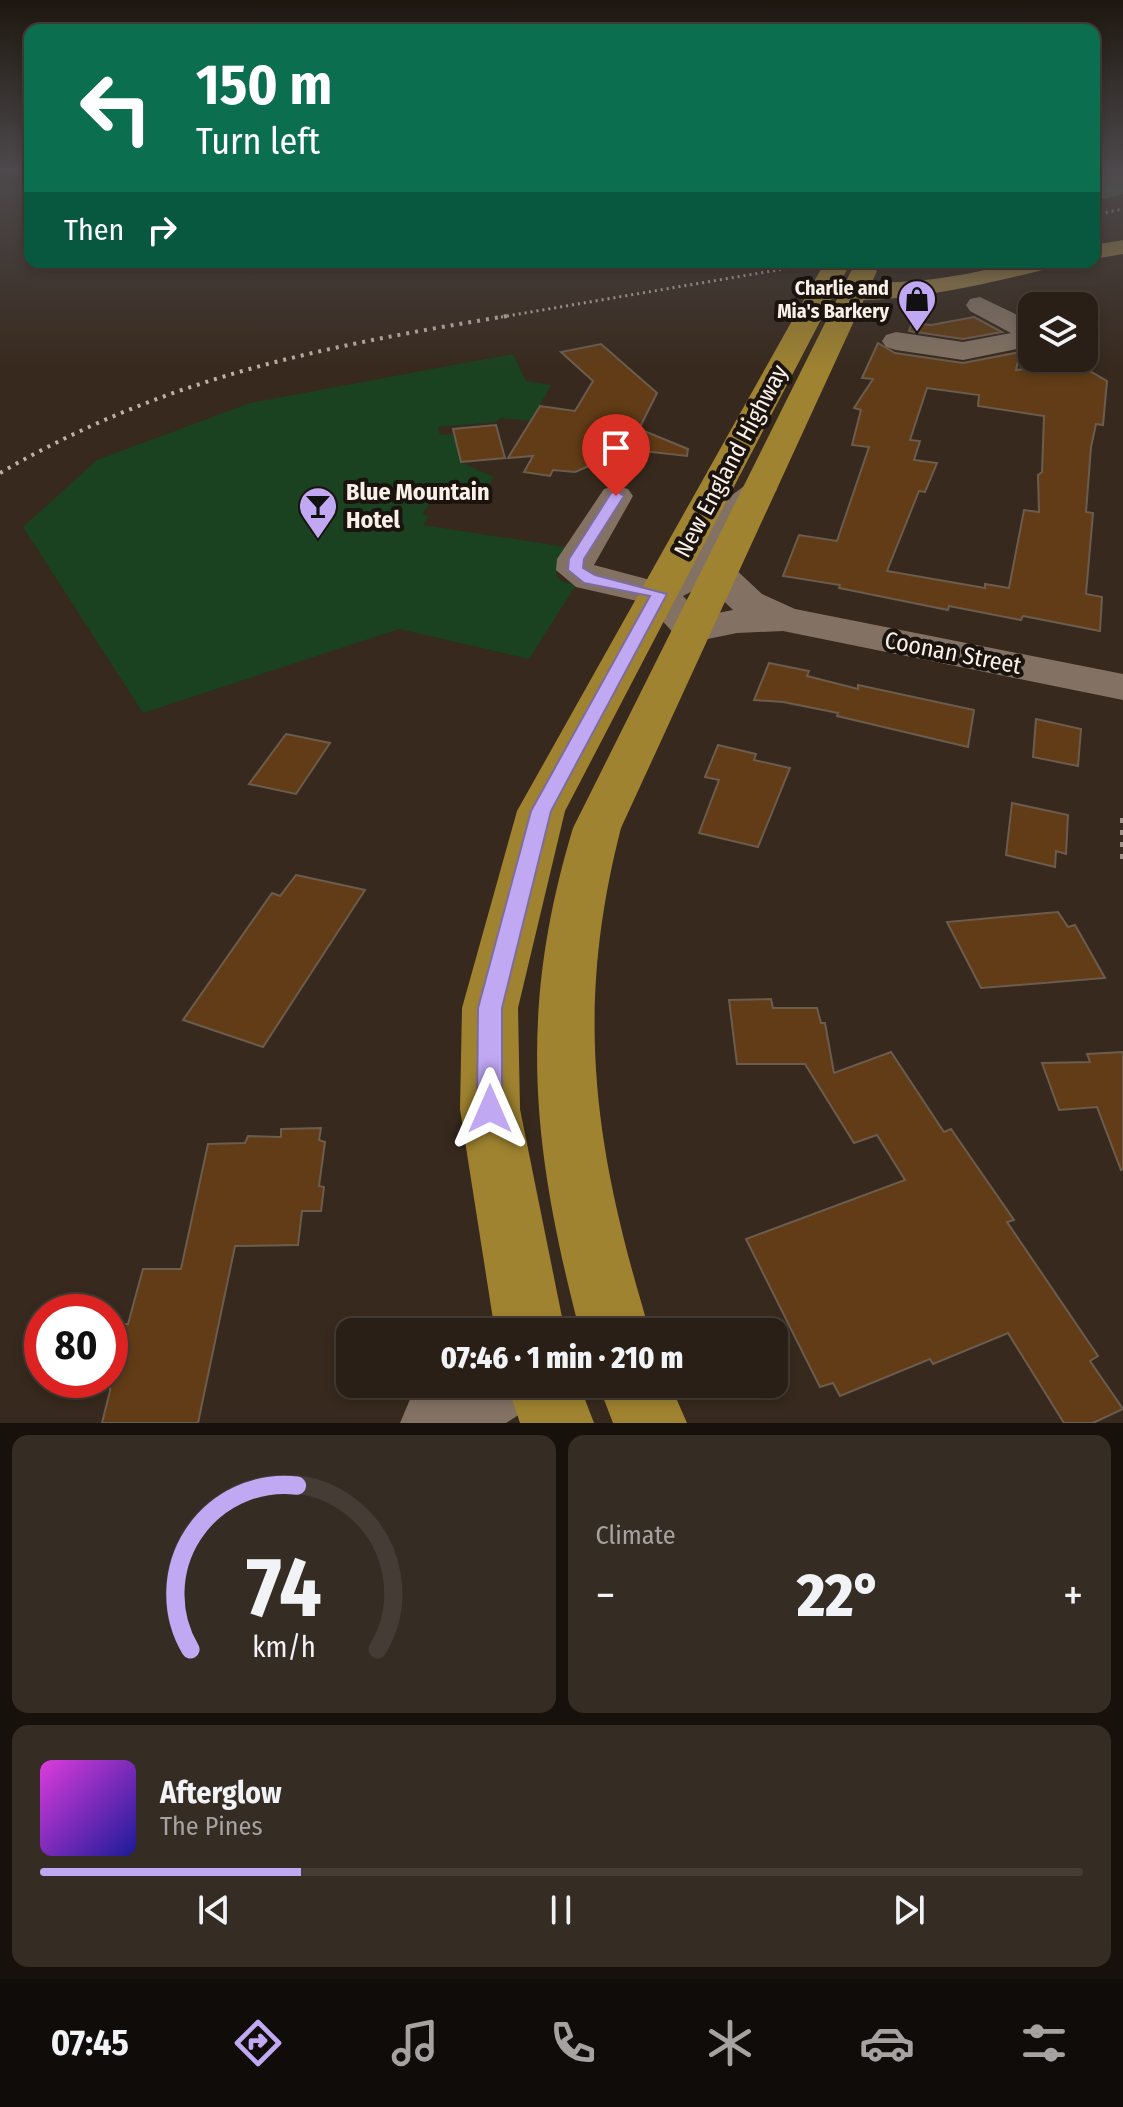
<!DOCTYPE html>
<meta charset="utf-8">
<style>
body{margin:0;font-family:"Fira Sans Condensed",sans-serif;background:#352c23;color:#f1f3f6;height:100vh;display:flex;flex-direction:column;font-size:30px;white-space:nowrap}
*{box-sizing:border-box;margin:0}
p{font-size:26px;color:#a5a2a1}
.icon{flex:none;width:44px;height:44px;fill:none;stroke:currentColor;stroke-width:2;stroke-linecap:round;stroke-linejoin:round}
.map{position:relative;height:1423px;overflow:hidden}
.panel{display:flex;flex-direction:column;gap:12px;padding:12px;background:#17110c;flex:1}
.panel>*{flex:none}
.banner{position:absolute;left:24px;top:24px;width:1076px;height:244px;border-radius:16px;box-shadow:0 4px 12px #0003,0 0 0 2px #453d35;background:#0b6e4f;color:#fff;overflow:hidden}
.tools{position:absolute;left:1018px;top:292px;display:grid;gap:16px}
.tools a{display:grid;place-items:center;width:80px;height:80px;border-radius:16px;background:#291f16;box-shadow:0 4px 12px #0003,0 0 0 2px #453d35;font-size:40px}
.speed{position:absolute;left:24px;top:1294px;display:flex;gap:16px;font-size:40px;font-weight:700;text-align:center}
.speed>*{display:grid;place-content:center;width:104px;height:104px;border-radius:50%;background:#291f16;box-shadow:0 4px 12px #0003,0 0 0 2px #453d35;line-height:1}
.speed .limit{border:12px solid #d22;background:#fff;color:#111}
.pin{position:absolute;display:grid;place-items:center;width:68px;height:68px;color:#fff;margin:-82px -34px;border-radius:50% 50% 50% 0;rotate:-45deg;box-shadow:0 0 8px #0007}
.pin .icon{rotate:45deg}
.me{position:absolute;width:88px;margin:-44px;rotate:0deg;stroke-linejoin:round;filter:drop-shadow(0 0 6px #0008)}
.turn{display:flex;align-items:center;gap:28px;height:168px;padding:0 40px;font-size:36px}
.turn .icon{width:104px;height:104px;stroke-width:2.5}
.turn b{display:block;font-size:56px;line-height:68px}
.then{display:flex;align-items:center;height:76px;padding:0 40px;background:#0003;gap:16px;font-size:30px}
.big{font-size:60px;font-weight:800;line-height:1.1}
.panel .tile{flex:1;display:flex;flex-direction:column;justify-content:center;gap:12px;min-width:0;padding:0 28px;border-radius:16px;background:#352c23}
.panel .dial{align-items:center;gap:0}
.dial svg{height:208px;overflow:visible;fill:none;stroke:#453d35;stroke-width:7;stroke-linecap:round;text-anchor:middle}
.dial text{fill:#f1f3f6;stroke:none}
.song{display:flex;align-items:center;gap:24px}
.cover{width:96px;height:96px;border-radius:12px;background:linear-gradient(135deg,hsl(300 70% 55%),hsl(240 70% 35%))}
.played{height:8px;border-radius:4px;background:linear-gradient(90deg,#c0a8f3 25%,#453d35 25%)}
.keys{display:flex;justify-content:space-around;direction:ltr}
.heat{display:flex;justify-content:space-between;align-items:center;font-size:44px;direction:ltr}
.panel .tiles{flex:1;display:grid;gap:12px;grid-template-columns:1fr 1fr}
.tile:last-child{grid-column:span 2}
.trip{position:absolute;left:336px;top:1318px;width:452px;height:80px;border-radius:16px;background:#291f16;box-shadow:0 4px 12px #0003,0 0 0 2px #453d35;font-weight:800;line-height:80px;text-align:center}
.tabs{display:flex;height:128px;justify-content:space-around;align-items:center;background:#100c09;color:#a5a2a1}
.tabs .icon{width:56px;height:56px}
.tabs .active{color:#c0a8f3}
.tabs b{font-size:36px;color:#f1f3f6}
.map>svg:first-child{display:block}
.green{fill:#1a4120}
.forest{fill:#456e49}
.building{fill:#613c16;stroke:#6c5c4e;stroke-width:2;fill-rule:evenodd}
.lines{fill:none;stroke-linecap:round;stroke-linejoin:round}
.path{stroke:#9e9288;stroke-width:6;stroke-dasharray:5 7;stroke-linecap:butt}
.minor{fill:#837264;fill-rule:evenodd}
.major{fill:#947c45;fill-rule:evenodd}
.highway{fill:#9f8330;fill-rule:evenodd}
.rail-far1{stroke:#bcb1a7;stroke-width:3;stroke-dasharray:2 4;stroke-linecap:butt}
.rail{stroke:#bcb1a7;stroke-width:4;stroke-dasharray:3 6;stroke-linecap:butt}
.route{fill:#c0a8f3;stroke:#7d6d9e;stroke-width:2}
.labels{text-anchor:middle;dominant-baseline:central;stroke-width:8;stroke-linejoin:round;paint-order:stroke}
.far-poi-label{font-size:20px;font-weight:bold;fill:#faf0e8;stroke:#1a130e;text-anchor:end}
.street-label{font-size:24px;fill:#faf0e8;stroke:#1a130e}
.poi-label{font-size:24px;font-weight:bold;fill:#faf0e8;stroke:#1a130e;text-anchor:start}
</style>
<div class="map">
<svg width="1123" height="1423" viewBox="0 0 1123 1423">
<rect width="100%" height="100%" fill="#37291d"/>
<path class="green" d="M513,354l13,27 25,4 -20,36 -30,-3 -5,4 -58,5 2,8 14,-1 7,28 33,15 -12,19 -35,-5 -7,10 -8,-1 -10,14 7,2 -6,9 149,23 -16,26 5,7 15,4 -47,74 -130,-30 -256,84 -120,-186 74,-67 153,-57z"/>
<path class="forest" d="M1094,172h29v22l-29,7z"/>
<g class="building">
<path d="M974,317l28,15 -39,7 -54,-8 3,-8 19,2z"/>
<path d="M878,343l17,10 68,10 57,-11 -4,18 60,-7 31,18 -4,44 -7,-1 -5,23 -5,65 7,1 -7,81 16,3 -2,34 -77,-15 -2,4 -72,-14 -1,4 -109,-22 1,-3 -57,-9 16,-41 38,6 32,-94 -17,-2 9,-35 -7,-2 19,-29 -11,-1zM927,388l52,7 -1,11 66,10 -2,56 -4,3 1,37 -15,-2 -15,78 -24,-4v4l-98,-17 32,-80 6,1 12,-29 -23,-3 6,-19 -10,-1z"/>
<path d="M601,344l56,49 -18,36 49,20 -1,7 -62,-7 -3,7 -7,-1 -40,17 -22,-2 -3,6 -26,-4 9,-16 -25,2 32,-52 35,5 18,-30 -32,-29z"/>
<path d="M496,425l9,33 -44,4 -8,-33z"/>
<path d="M769,663l40,8 -2,5 51,13v-4l116,25 -6,37 -131,-31 1,-3 -55,-11 -29,-2z"/>
<path d="M1036,719l45,10 -3,37 -45,-9z"/>
<path d="M286,734l44,9 -34,51 -47,-10z"/>
<path d="M718,745l38,9 -2,6 36,8 -32,79 -59,-14 20,-53 -14,-3z"/>
<path d="M1012,803l56,12 -2,39 -10,-3 -1,16 -49,-12z"/>
<path d="M296,875l69,15 -102,157 -80,-27 89,-127 8,3z"/>
<path d="M1058,912l10,15 7,-2 30,53 -124,10 -34,-66z"/>
<path d="M771,999l2,9h44l4,15h4l9,50 57,-21 53,80 7,-3 63,91 -7,2 91,134 -8,5 33,48 -30,14h-29l-56,-90 -75,31 -3,-5 -90,37 -7,-13 -13,4 -74,-148 159,-59 -28,-45 -23,8 -49,-79h-68l-8,-64z"/>
<path d="M1123,1052v117l-2,1 -24,-63 -38,3 -17,-47 48,-1 -3,-8z"/>
<path d="M321,1128l-2,12 6,2 -6,44 5,1 -3,24h-19l-4,34 -63,1 -37,177h-96l8,-32v-67h18l15,-55h38l27,-125 37,-1 3,-7 33,1v-8z"/>
</g>
<g class="lines">
<path class="path" d="M1123,818v47"/>
<g class="minor">
<path d="M114,262h534l-13,8h-508z"/>
<path d="M980,297l52,25v24l-69,14 -67,-10 -10,-3 -4,-6 4,-6 10,-3 67,10 48,-9 -41,-22 -4,-6 4,-6z"/>
<path d="M760,480l12,3 5,7 -34,32 -21,42 11,3 29,27 33,15 328,65v26l-340,-69 -46,2 -44,9 -14,-3 -33,-36 -70,-16 -20,-17 1,-11 47,-70 12,-3 12,3 5,7 -39,69 60,16 30,-16 31,-57 33,-25zM706,584l27,26 -31,6 -19,-20z"/>
<path d="M433,1384h106l-11,25 -22,14h-106l11,-26z"/>
</g>
<g class="major">
<path d="M1123,240v14l-29,5v-14z"/>
<path d="M1016,262h41l-4,5c-38,11 -217,55 -241,20 10,-14 38,-5 54,-5 50,2 101,-6 150,-20z"/>
</g>
<g class="highway">
<path d="M825,262h26l-286,549 -47,197 2,101 45,223h-70l-35,-223 2,-101 55,-197z"/>
<path d="M864,263l13,8 -256,557c-48,186 -26,323 29,504h-70c-48,-184 -63,-319 -7,-504l278,-557z"/>
<path d="M507,1384h72l15,39h-74z"/>
<path d="M598,1384h72l17,39h-74z"/>
</g>
<g class="rail-far1">
<path d="M1094,215l29,-6"/>
<path d="M501,317l306,-52"/>
</g>
<path class="rail" d="M0,473c167,-97 325,-127 513,-158"/>
</g>
<linearGradient id="sky" x2="0" y2="1"><stop stop-color="#1e1710"/><stop offset="0.46" stop-color="#4d494c"/><stop offset="1" stop-color="#4d494c" stop-opacity="0"/></linearGradient>
<rect width="1123" height="371" fill="url(#sky)"/>
<path class="route" d="M616,491l8,5 -40,63 -1,9 12,7 72,19 -116,217 -49,197v101l-3,7 -9,4 -9,-4 -4,-7 1,-101 53,-197 119,-215 -66,-13 -16,-13 1,-11 42,-66z"/>
<defs>
<symbol id="shop-pin" viewBox="-11 -11 22 30"><path d="M0 17L-7.5 6A9.5 9.5 0 1 1 7.5 6Z" fill="#c0a8f3" stroke="#1a130e"/><path d="M-5-2.5h2.3a2.7 3.5 0 0 1 5.4 0H5L5.5 6h-11ZM-1.5-2.5h3a1.5 2.3 0 0 0-3 0Z" fill="#111"/></symbol>
<symbol id="bar-pin" viewBox="-11 -11 22 30"><path d="M0 17L-7.5 6A9.5 9.5 0 1 1 7.5 6Z" fill="#c0a8f3" stroke="#1a130e"/><path d="M-6-5H6L.8 .8V4.5H3.5V6h-7V4.5H-.8V.8Z" fill="#111"/></symbol>
</defs>
<g fill-rule="evenodd">
<use href="#shop-pin" x="895" y="277" width="44" height="60"/>
<use href="#bar-pin" x="296" y="484" width="44" height="60"/>
</g>
<g class="labels">
<g class="far-poi-label">
<text x="889" y="288">Charlie and<tspan x="889" dy="23">Mia's Barkery</tspan></text>
</g>
<g class="street-label">
<text transform="translate(731 461) rotate(-62)">New England Highway</text>
<text transform="translate(953 653) rotate(11)">Coonan Street</text>
</g>
<g class="poi-label">
<text x="346" y="492">Blue Mountain<tspan x="346" dy="28">Hotel</tspan></text>
</g>
</g>
</svg>
<div class="tools">
<a><svg class="icon" aria-label="layers" viewBox="0 0 24 24"><path d="M12 4l9 5-9 5-9-5zM3 14l9 5 9-5"/></svg></a>
</div>
<div class="speed"><div class="limit">80</div></div>
<div class="pin" style="left:616px;top:496px;background:#d93025"><svg class="icon" aria-label="arrive" viewBox="0 0 24 24"><path d="M6 21V4h12l-3 4 3 4H6"/></svg></div>
<svg class="me" style="left:490px;top:1109px" viewBox="-20 -20 40 40"><path d="M0-17L14 15 0 8-14 15z" fill="#c0a8f3" stroke="#fff" stroke-width="4"/></svg>
<div class="trip">07:46 · 1 min · 210 m</div>
<div class="banner">
<div class="turn"><svg class="icon" aria-label="left" viewBox="0 0 24 24"><path d="M17 20v-9H6M10 6l-5 5 5 5"/></svg><div><b>150 m</b>Turn left</div></div>
<div class="then">Then<svg class="icon" aria-label="right" viewBox="0 0 24 24"><path d="M7 20v-9h11M14 6l5 5-5 5"/></svg></div>
</div>
</div>
<section class="panel">
<div class="tiles">
<div class="tile dial"><svg viewBox="0 0 100 80">
<path d="M14 69A42 42 0 1 1 86 69"/>
<path d="M14 69A42 42 0 0 1 55 6" stroke="#c0a8f3"/>
<text x="50" y="56" font-size="32" font-weight="700">74</text>
<text x="50" y="72" font-size="11">km/h</text>
</svg></div>
<div class="tile"><p>Climate</p>
<div class="heat"><a>−</a><b class="big">22°</b><a>+</a></div>
</div>
<div class="tile">
<div class="song"><i class="cover"></i><div><b>Afterglow</b><p>The Pines</p></div></div>
<div class="played"></div>
<div class="keys"><svg class="icon" aria-label="previous" viewBox="0 0 24 24"><path d="M18 5L8 12l10 7zM5 5v14"/></svg><svg class="icon" aria-label="pause" viewBox="0 0 24 24"><path d="M8 5v14M16 5v14"/></svg><svg class="icon" aria-label="next" viewBox="0 0 24 24"><path d="M6 5l10 7-10 7zM19 5v14"/></svg></div>
</div>
</div>
</section>
<nav class="tabs">
<b>07:45</b>
<svg class="icon active" aria-label="directions" viewBox="0 0 24 24"><path d="M12 3l9 9-9 9-9-9zM9 14v-3h6M13 9l2 2-2 2"/></svg>
<svg class="icon" aria-label="music" viewBox="0 0 24 24"><path d="M9 18V5l10-2v13"/><circle cx="6" cy="18" r="3"/><circle cx="16" cy="16" r="3"/></svg>
<svg class="icon" aria-label="phone" viewBox="0 0 24 24"><path d="M5 4h4l2 5-3 2q2 4 5 5l2-3 5 2v4C11 20 4 13 5 4z"/></svg>
<svg class="icon" aria-label="climate" viewBox="0 0 24 24"><path d="M12 3v18M4 7l16 10M4 17L20 7"/></svg>
<svg class="icon" aria-label="car" viewBox="0 0 24 24"><path d="M5 17H2v-5l4-1 3-4h7l3 4 3 1v5h-3M9 17h6M6 11h13"/><circle cx="7" cy="17" r="2"/><circle cx="17" cy="17" r="2"/></svg>
<svg class="icon" aria-label="filters" viewBox="0 0 24 24"><path d="M4 7h16M4 17h16"/><circle cx="9" cy="7" r="2"/><circle cx="15" cy="17" r="2"/></svg>
</nav>
